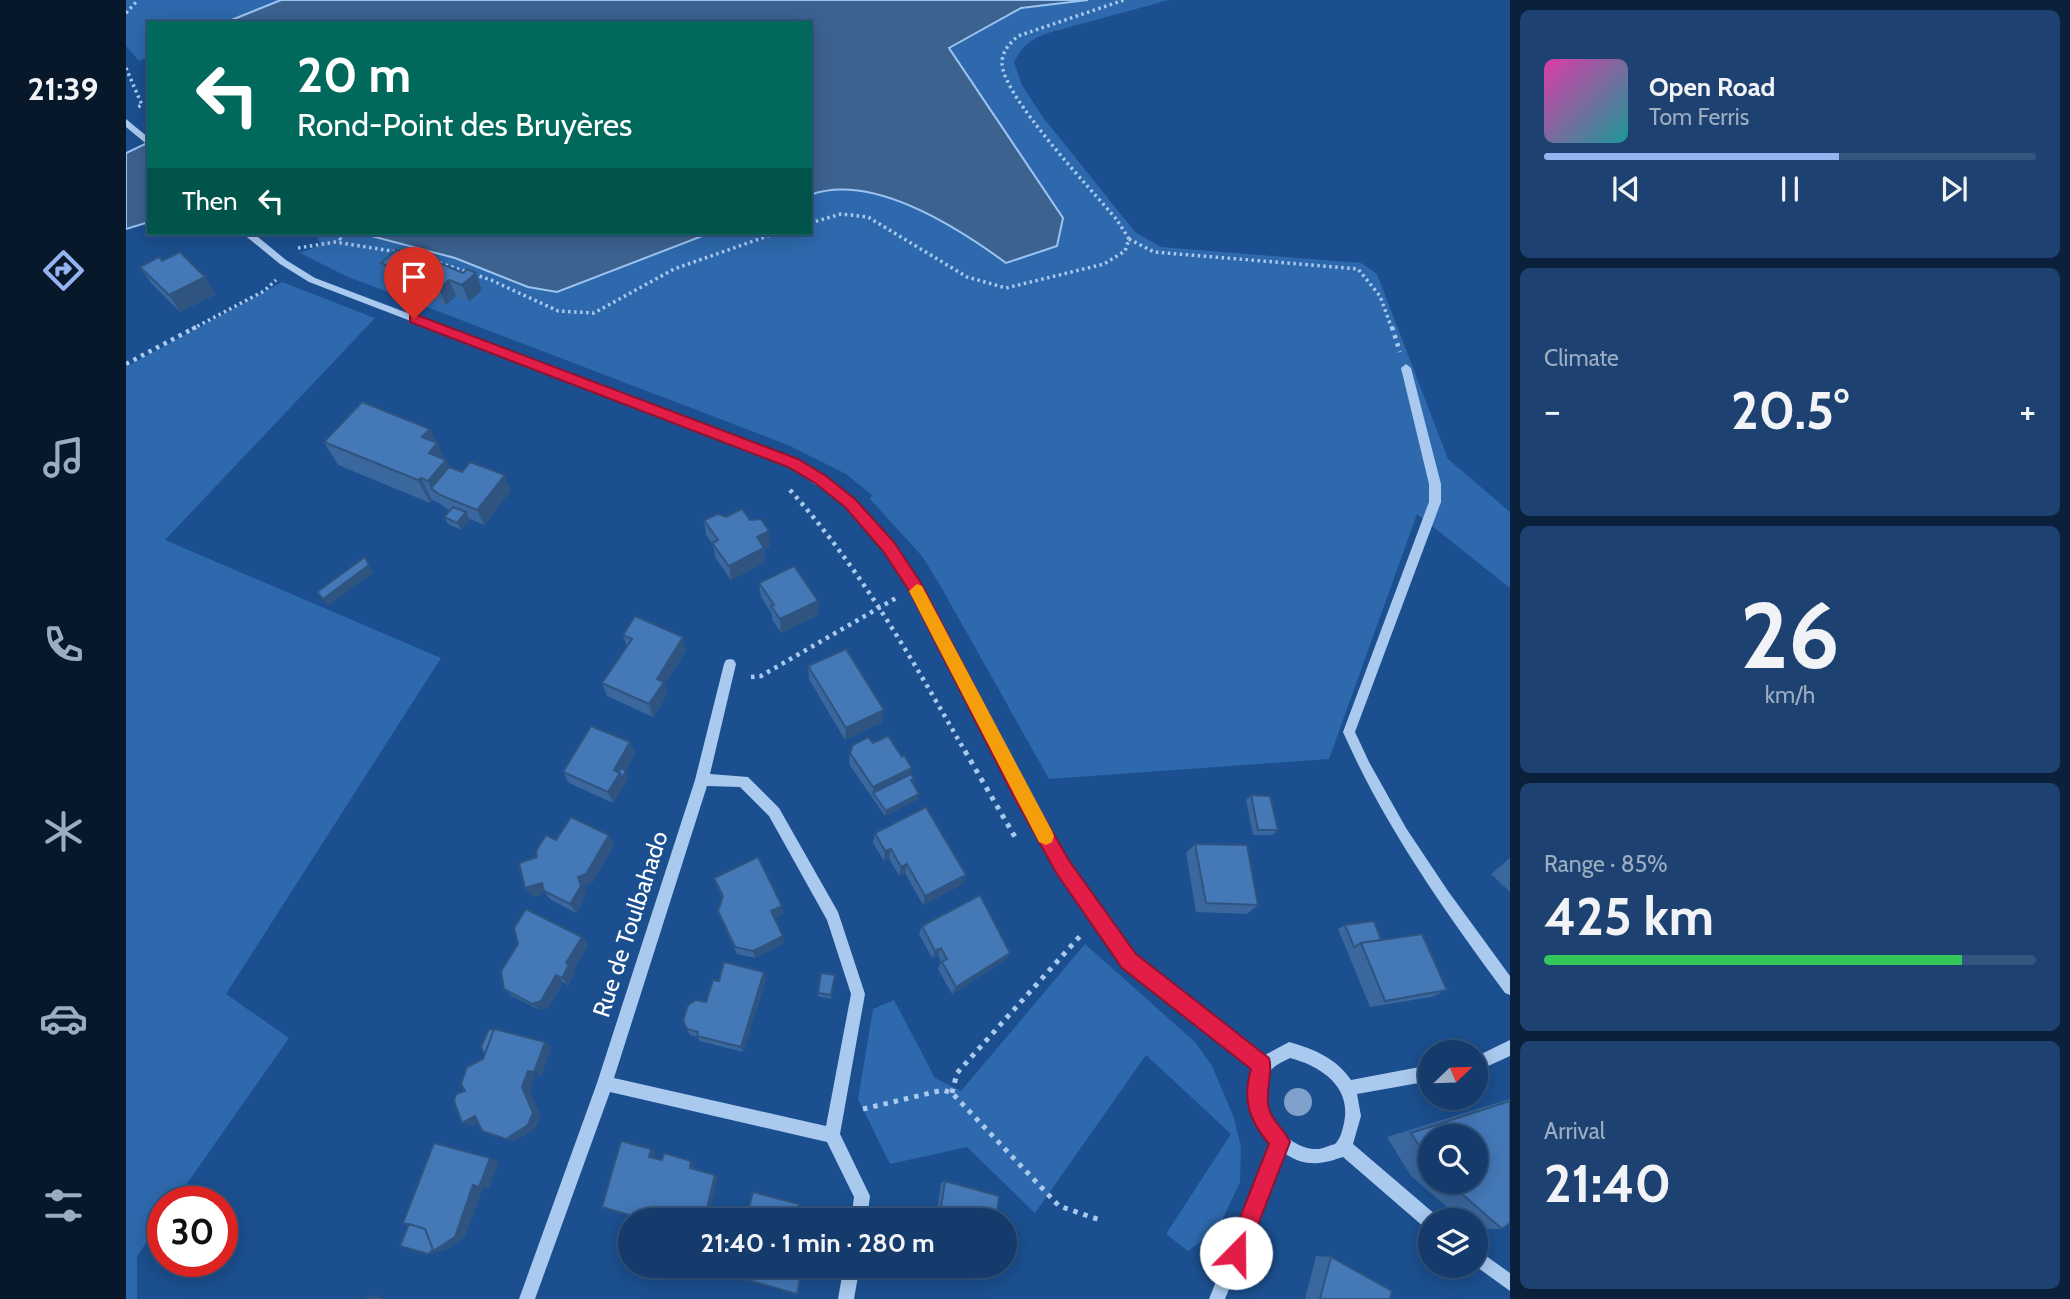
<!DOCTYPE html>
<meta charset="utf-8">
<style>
body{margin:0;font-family:Cabin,sans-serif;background:#1d4271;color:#f1f3f6;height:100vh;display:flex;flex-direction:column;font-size:26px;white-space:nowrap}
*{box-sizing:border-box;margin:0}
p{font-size:23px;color:#9dadc1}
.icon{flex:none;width:38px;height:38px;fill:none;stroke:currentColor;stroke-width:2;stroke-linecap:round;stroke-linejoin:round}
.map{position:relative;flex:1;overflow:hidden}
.sheet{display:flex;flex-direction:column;gap:10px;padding:10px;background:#0b203b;width:560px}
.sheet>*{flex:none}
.guide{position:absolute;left:21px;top:21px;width:665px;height:214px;border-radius:0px;box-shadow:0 4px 18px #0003,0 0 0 2px #33557e;background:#00695c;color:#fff;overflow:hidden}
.needle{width:46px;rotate:67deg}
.controls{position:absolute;left:1292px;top:1040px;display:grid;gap:14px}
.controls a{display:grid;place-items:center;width:70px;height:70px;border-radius:50%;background:#143b6b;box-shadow:0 4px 18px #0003,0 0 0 2px #33557e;font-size:35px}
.speed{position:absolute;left:21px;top:1186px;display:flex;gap:14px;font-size:35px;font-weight:700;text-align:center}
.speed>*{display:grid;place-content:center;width:91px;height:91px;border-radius:50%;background:#143b6b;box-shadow:0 4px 18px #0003,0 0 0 2px #33557e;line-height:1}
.speed .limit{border:10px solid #d22;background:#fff;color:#111}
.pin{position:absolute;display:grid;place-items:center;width:60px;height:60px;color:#fff;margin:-72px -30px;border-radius:50% 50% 50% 0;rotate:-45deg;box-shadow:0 0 7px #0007}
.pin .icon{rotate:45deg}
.me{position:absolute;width:77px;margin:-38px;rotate:22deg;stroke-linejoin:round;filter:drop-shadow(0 0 5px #0008)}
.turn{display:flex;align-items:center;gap:24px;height:147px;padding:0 35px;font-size:32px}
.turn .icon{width:91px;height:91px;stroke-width:2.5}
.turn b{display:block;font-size:49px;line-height:60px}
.then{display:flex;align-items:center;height:66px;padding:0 35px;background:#0003;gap:14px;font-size:26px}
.big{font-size:52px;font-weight:700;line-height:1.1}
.sheet .tile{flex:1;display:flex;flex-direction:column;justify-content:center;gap:10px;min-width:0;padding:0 24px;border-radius:10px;background:#1d4271}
.sheet .dial{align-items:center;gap:0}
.dial b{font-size:91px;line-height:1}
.song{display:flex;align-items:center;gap:21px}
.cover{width:84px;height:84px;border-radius:10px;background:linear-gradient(135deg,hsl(320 70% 55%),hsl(180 70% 35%))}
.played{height:7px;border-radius:4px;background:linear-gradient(90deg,#95b2f1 60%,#33557e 60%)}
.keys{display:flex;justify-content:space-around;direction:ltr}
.heat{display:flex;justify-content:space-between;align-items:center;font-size:38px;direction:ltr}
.charge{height:10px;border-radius:5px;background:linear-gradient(90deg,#34c759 85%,#33557e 0)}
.trip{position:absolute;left:492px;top:1208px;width:399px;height:70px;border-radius:35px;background:#143b6b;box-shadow:0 4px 18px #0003,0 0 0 2px #33557e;font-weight:700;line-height:70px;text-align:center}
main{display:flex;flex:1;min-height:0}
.dock{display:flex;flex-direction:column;width:126px;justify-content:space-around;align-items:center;background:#08182b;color:#9dadc1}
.dock .icon{width:49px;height:49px}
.dock .on{color:#95b2f1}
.dock b{font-size:32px;color:#f1f3f6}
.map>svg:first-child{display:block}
.green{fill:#2e69ad}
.water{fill:#3c6290;stroke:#9cc4f0;stroke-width:2}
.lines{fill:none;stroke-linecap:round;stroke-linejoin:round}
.path-far2{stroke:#a9c9ee;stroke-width:3.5;stroke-dasharray:2.5 3.5;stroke-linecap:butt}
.path-far1{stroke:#a9c9ee;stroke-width:4.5;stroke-dasharray:3.5 5;stroke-linecap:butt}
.path{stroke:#a9c9ee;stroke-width:5;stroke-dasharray:4.5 6;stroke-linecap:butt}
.minor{fill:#a9c9ee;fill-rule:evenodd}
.tree{fill:#7ea0ca}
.wall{fill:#3a679d;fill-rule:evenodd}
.shaded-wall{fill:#305480}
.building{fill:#4478b7;stroke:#305480;stroke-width:2}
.route{fill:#e11d48;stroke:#92132f;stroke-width:2}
.slow{fill:#f59e0b}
.labels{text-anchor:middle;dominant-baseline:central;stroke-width:5;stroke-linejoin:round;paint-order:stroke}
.street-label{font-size:24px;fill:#fff;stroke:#1b4f8f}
</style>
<main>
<nav class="dock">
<b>21:39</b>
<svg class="icon on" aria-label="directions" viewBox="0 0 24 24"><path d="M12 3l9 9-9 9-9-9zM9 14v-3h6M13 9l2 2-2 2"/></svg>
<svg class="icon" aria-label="music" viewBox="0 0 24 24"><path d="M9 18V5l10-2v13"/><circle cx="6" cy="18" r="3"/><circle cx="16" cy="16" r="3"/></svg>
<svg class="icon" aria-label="phone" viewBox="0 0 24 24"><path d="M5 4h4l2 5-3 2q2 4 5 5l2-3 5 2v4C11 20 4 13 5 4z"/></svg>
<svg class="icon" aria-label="climate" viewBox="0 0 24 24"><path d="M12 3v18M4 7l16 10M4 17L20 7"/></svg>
<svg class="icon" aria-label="car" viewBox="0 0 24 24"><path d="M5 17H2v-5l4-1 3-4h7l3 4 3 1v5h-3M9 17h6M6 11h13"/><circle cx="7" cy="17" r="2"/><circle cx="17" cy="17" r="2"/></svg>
<svg class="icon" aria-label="filters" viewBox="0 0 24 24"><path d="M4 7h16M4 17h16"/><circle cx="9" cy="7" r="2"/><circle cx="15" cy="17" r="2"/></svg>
</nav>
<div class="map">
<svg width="1384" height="1299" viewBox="0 0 1384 1299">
<rect width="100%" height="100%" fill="#1b4f8f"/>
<g class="green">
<path d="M0,0h155l-57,23h-75v33l-10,5 -13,-15z"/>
<path d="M962,0h81l-121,33c-17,6 -26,13 -34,29l8,23 20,31 93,116 26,15 200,16 16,11 71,185 62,53v76l-93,-74 -88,245 -280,20 -109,-194 -18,-29 -52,-57 2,-4 -26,-21 -58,-29 -442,-169 -46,-23 21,-8 -6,-12h45l95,25 73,29 131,-35 51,-19h100v-38c62,-23 147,32 196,68l51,-17 -108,-198 72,-40z"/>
<path d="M156,282l93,36 -210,222 276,118 -215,336 63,44 -115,164h-11v17l-26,37v43h-11v-932z"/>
<path d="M959,944l110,98 17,24 22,52 7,29 -1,35 -22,47 -30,22 -22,-17 65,-100 -85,-79 -111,158 -68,-66 -77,17 -32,-65 15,-90 21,-9 41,78 26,13z"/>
</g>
<g class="water">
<path d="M155,0h807l-67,8 -72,40 114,170 -6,28 -51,17c-49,-36 -134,-91 -196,-68v-172h-586z"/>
<path d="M23,142v80l-23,7v-76z"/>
<path d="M234,233h350l-153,59 -29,-5 -73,-29z"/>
</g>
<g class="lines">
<g class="path-far2">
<path d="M0,13l12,-13"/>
<path d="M0,68l16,37 -4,2"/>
<path d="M684,223l31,-9 27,3 99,60 39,11 98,-24 21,-13 4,-12 -12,-19c-24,-29 -115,-124 -115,-157 0,-12 8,-20 16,-27l106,-36"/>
<path d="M210,233l5,7"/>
<path d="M1003,239l25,13 204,17 22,27 12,33"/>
<path d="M172,248l37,-6 63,10"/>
<path d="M308,261l57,19 67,31 36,2 80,-44 102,-36"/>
<path d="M66,329l72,-38 12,-11"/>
</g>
<g class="path-far1">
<path d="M1266,327l8,25"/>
<path d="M0,364l70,-37"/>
<path d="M664,490c71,79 123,171 176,263"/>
<path d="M625,677l10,-1 135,-78"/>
</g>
<g class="path">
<path d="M839,751l50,86"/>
<path d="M826,1093l5,-20 124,-138"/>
<path d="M737,1109l80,-19 9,3 107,113 41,14"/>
</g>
<g class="minor">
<path d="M0,119l23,19v8l-23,-19z"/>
<path d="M116,233h11l33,27 29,18 482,182 57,40 39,43 26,42 107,205 42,73 66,93 129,100 26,-14c25,7 47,16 62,38l79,-15v16l-73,13 4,22 -8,28 83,71 2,5h-8v9l-6,-2 -81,-70c-23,8 -38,10 -59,-4l-59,146h-16l62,-155c-17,-22 -31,-49 -16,-75l-131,-103 -66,-93 -42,-75 -105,-207 -26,-42 -39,-43 -57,-40 -480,-184 -29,-18zM1164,1058c31,8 62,29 54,65 -2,8 -3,15 -9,21 -4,1 -11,4 -16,5 -34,3 -73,-50 -48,-79 4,-5 13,-9 19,-12z"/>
<path d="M1280,364l5,4 30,116v18l-86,230 14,30 37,66 42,63 62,85v19l-5,-2c-61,-83 -120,-166 -162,-261l86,-230v-18l-28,-116z"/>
<path d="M604,659l4,1 2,4 -26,110 38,3 31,31 59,104 27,82 -25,140 30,62 -3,24h-16l3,-23 -27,-55 -217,-50 -75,207h-16l78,-216 98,-303 29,-116 2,-4zM581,786l33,1 29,29 58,104 24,74 -25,132 -212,-48z"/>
<path d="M1384,1040v16l-35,16v-15z"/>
<path d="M1349,1248l35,25v18l-36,-26h1z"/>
<path d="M718,1265h16l-6,34h-16z"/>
</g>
</g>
<circle class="tree" cx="1172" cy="1102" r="14"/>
<g class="wall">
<path d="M279,253l77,37 -13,12 -13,-6 -10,9 -57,-25 -8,-17z"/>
<path d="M36,261l54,33 -36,18 -28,-28 -12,-17z"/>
<path d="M304,429l19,38 62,23 -27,35 -14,-6 -9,11 -13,-6 -4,-7 6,-6 -11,-8 -7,-3 -2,3 -92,-38 -14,-23z"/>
<path d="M578,520l66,26 -6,3 1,13 -34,18 -16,-23 -2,-13 -7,-9z"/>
<path d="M633,583l59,32 -37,18 -9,-14v-5l-11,-17z"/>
<path d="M497,635l63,15 -22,35 3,9 -14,23 -46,-21 -5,-13 25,-35z"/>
<path d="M682,666l74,56 -37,18 -36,-61z"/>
<path d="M504,742l5,12 -10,16 3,6 -15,27 -44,-20 -6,-11z"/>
<path d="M747,743l38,31 3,5 -1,4 5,16 -33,17 -36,-52 1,-11z"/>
<path d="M1125,795l27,35 -6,5h-19l-7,-35z"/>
<path d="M749,833l88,51 -40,21 -18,-32 -6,3 -10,-18 -5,3 -11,-18z"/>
<path d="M483,835l5,10 -22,38 -8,3 2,9 -10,18 -25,-13 -6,-7 -12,4 -8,-9 12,-31 19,-17z"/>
<path d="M1069,844l63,61 -11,9 -51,-2 -10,-59z"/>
<path d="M1384,858v34l-19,-18z"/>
<path d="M588,878l68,28 1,8 -8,4 9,25 -29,15 -18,-4 -16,-35 -3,-8 4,-13 -5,-11z"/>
<path d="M1219,925l36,15 66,50 -16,7 -61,10 -32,-78z"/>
<path d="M796,926l88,27 -5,7 -53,34 -14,-25 3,-7 -3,-7 -6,3 -13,-24z"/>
<path d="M456,937l6,8 -15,25 2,2 -7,13 -5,-3 -15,26 -8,2 -28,-14 -8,-7z"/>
<path d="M709,975l-4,24 -13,-3v-3z"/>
<path d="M640,979l-23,73 -43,-11 -3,-4 -7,-2 -7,-14 23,-19 13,-21z"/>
<path d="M1384,1099v124l-8,6h-27v-9h-13l-51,-44 -24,-39zM1304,1136l45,45h-45z"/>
<path d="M819,1181l51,39h-60l5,-37z"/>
<path d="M1190,1256l15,1 59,42h-85z"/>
</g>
<g class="shaded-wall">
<path d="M350,273l6,17 -13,12 -7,-17z"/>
<path d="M79,277l11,17 -36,18 -11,-17z"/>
<path d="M323,280l7,16 -10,9 -7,-16z"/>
<path d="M304,429l16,31 11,22 -26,6 -3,-7 -6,-44z"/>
<path d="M379,475l6,15 -27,35 -7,-15z"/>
<path d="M295,478l11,22 -2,3 -12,-23z"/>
<path d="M340,512l4,8 -9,10 -4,-7z"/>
<path d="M643,531l1,15 -6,3 1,13 -34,18 -2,-14 28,-29z"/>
<path d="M243,565l5,7 -46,34 -5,-7z"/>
<path d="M692,601v14l-37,18 -1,-14z"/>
<path d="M557,637l3,13 -22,35 3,9 -14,23 -4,-13 8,-25z"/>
<path d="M758,710l-2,12 -37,18 1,-12z"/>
<path d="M504,742l5,12 -14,22 4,8 -12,19 -5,-11 6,-22z"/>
<path d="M786,768l-2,11 -37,14v-6z"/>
<path d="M500,771l2,5 -3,8 -3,-6z"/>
<path d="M793,794l-1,5 -33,17 1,-5z"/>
<path d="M483,835l5,10 -22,38 -8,3 2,9 -10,18 -6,-9 8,-27z"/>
<path d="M765,849l-2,9 -5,3 1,-10z"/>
<path d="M781,864l-2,9 -6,3 2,-9z"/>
<path d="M840,875l-3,9 -40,21 2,-9z"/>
<path d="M416,883l3,10 -12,4 -8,-9z"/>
<path d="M656,906l1,8 -11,6 -1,-9z"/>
<path d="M657,936l1,7 -29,15 -2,-7z"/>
<path d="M456,937l6,8 -15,25 2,2 -7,13 -6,-7 4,-15z"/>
<path d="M815,948l-3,7 -6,3 3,-7z"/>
<path d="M884,953l-5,7 -53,34 4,-7z"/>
<path d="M638,972l2,7 -23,73 -2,-5z"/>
<path d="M430,975l7,7 -15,26 -8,2 -8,-6z"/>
<path d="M419,1042l7,5 -11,30 -7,-5z"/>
<path d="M402,1071l7,4 -5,16 11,25 -5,12 -21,13 -9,-2z"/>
<path d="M349,1116l9,3 -12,7 -10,-3z"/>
<path d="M308,1143l65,18 -10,28 -6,-1 -18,49 -21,14h-7l-4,3h-5l45,-69z"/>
<path d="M525,1149l5,3 -2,7 -5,-2z"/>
<path d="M565,1161l4,2 -2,7 -3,-2z"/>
<path d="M589,1175l3,2 -10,43h-4z"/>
<path d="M250,1295l9,4h-16l-7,-2z"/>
</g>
<g class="building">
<path d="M270,250l9,3 4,-3 54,23 4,-4 9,4 -14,12 -13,-5 -10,9 -58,-26z"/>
<path d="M54,252l25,25 -36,18 -29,-28 19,-10 3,4z"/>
<path d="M236,402l68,27 -8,8 15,6 -8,10 17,7 -18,21 -7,-3 -3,2 -94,-38z"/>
<path d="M344,462l35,13 -28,35 -37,-15 -9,-7 18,-21 13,5z"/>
<path d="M327,507l13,5 -9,11 -13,-6z"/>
<path d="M616,509l8,11 11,-1 8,12 -12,6 7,11 -35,18 -17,-23 6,-3 -14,-20 14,-6 8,3z"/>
<path d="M239,557l4,8 -46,34 -6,-7z"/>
<path d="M668,566l24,35 -38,18 -9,-13 3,-1 -15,-22z"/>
<path d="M509,616l48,21 -26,42 7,3 -15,22 -47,-21 30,-44 -9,-4z"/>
<path d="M720,649l38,61 -38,18 -38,-62z"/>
<path d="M465,726l39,16 -16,28 6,3 -12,19 -45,-20z"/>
<path d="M762,736l14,21 2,-2 8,13 -39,19 -23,-34 3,-8 15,-8 5,6z"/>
<path d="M495,768l5,3 -4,7 -2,-5 -2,-1z"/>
<path d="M785,774l3,5 -3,1 8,14 -33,17 -13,-18z"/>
<path d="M1125,795l19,1 8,34h-20z"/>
<path d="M800,807l40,68 -41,21 -18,-32 -6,3 -10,-18 -6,2 -10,-18z"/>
<path d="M445,817l38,18 -23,39 -8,3 3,9 -11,18 -26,-13 -2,-8 -17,5 -6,-25 18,-6 -1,-6 10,-16 10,5z"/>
<path d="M1069,844l52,1 11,60 -52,-2z"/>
<path d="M632,857l24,49 -11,5 12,25 -30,15 -18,-4 -17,-36 5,-15 -9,-18z"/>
<path d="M854,895l30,58 -54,34 -14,-25 5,-3 -6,-11 -6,3 -13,-25z"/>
<path d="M400,909l56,28 -16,26 3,2 -7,13 -6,-3 -15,26 -9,3 -28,-15 -3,-18 17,-27 -4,-16z"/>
<path d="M1248,921l7,19 -20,3 -7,4 -9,-22z"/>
<path d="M1296,934l25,56 -62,11 -24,-58z"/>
<path d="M598,962l40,10 -23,75 -44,-11 1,-4 -11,-3 -4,-8 5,-16 8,-5 10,2 7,-22 6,1z"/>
<path d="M695,973l14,2 -4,20 -13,-2z"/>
<path d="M363,1029l5,1 -9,25 -4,-8z"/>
<path d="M368,1029l51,13 -11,30 -6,-1 -6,16 11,26 -5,12 -22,14 -24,-8 -7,-15 -13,7 -8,-22 2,-7 9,-3 -4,-7 6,-17 16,-8z"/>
<path d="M1384,1101v122l-8,6 -55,-48h28v-45h-45v26l-19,-29z"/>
<path d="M495,1141l30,8 -2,8 13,3 2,-7 27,8 -1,7 25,7 -11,45h-58l-44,-13z"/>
<path d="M308,1143l56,15 -11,29 -6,-2 -18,52 -22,14 -8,-22 -22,-6z"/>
<path d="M819,1181l54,15 -3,24h-57z"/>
<path d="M627,1192l46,12 -3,16h-60l1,-5 9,3z"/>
<path d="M283,1224l16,5 8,21 -5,4 -28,-8z"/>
<path d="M1205,1257l61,34 -2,8h-70z"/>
<path d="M607,1265h70l-6,29 -67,-19z"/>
<path d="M833,1265h31l-1,8z"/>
</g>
<path class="route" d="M288,314l384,145 28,17 29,23 39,43 27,41 106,205 43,74 66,92 133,104c5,14 -5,32 0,51 3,12 16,21 21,33l-46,119 -8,3 -7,-3 -3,-8 43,-109c-20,-24 -27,-44 -18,-75l-129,-101 -65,-94 -42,-75 -105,-207 -27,-41 -38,-44 -30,-24 -27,-16 -378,-145v-7z"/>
<path class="slow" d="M791,584l5,2 130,245 2,5 -2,6 -6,3 -7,-3 -130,-251z"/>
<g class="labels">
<g class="street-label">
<text transform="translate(504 924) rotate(-72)">Rue de Toulbahado</text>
</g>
</g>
</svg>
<div class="controls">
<a><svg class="needle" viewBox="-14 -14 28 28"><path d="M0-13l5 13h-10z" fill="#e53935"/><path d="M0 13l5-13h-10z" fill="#9dadc1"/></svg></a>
<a><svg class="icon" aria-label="search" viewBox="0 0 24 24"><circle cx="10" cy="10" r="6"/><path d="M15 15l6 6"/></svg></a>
<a><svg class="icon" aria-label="layers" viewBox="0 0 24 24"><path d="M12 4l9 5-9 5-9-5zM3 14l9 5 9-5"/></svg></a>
</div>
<div class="speed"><div class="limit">30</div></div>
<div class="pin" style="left:288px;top:319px;background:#d93025"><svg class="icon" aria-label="arrive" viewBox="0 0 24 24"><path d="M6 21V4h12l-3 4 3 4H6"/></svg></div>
<svg class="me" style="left:1110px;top:1253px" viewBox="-20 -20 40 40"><circle r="19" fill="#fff"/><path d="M0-13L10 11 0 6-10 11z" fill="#e11d48"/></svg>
<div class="trip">21:40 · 1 min · 280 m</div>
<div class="guide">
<div class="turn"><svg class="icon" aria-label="left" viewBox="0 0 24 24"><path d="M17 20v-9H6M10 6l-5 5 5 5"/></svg><div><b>20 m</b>Rond-Point des Bruyères</div></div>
<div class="then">Then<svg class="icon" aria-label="left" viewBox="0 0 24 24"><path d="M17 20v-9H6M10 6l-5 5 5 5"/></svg></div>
</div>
</div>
<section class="sheet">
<div class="tile">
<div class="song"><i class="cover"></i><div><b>Open Road</b><p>Tom Ferris</p></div></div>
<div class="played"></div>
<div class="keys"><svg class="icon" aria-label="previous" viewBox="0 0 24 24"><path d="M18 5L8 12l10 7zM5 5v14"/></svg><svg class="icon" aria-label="pause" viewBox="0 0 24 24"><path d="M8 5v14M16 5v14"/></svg><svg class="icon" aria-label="next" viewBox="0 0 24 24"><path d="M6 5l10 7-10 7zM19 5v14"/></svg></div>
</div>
<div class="tile"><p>Climate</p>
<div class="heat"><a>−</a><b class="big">20.5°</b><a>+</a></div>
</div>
<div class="tile dial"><b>26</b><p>km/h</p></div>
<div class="tile"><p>Range · 85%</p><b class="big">425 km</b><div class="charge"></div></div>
<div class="tile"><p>Arrival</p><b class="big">21:40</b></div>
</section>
</main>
